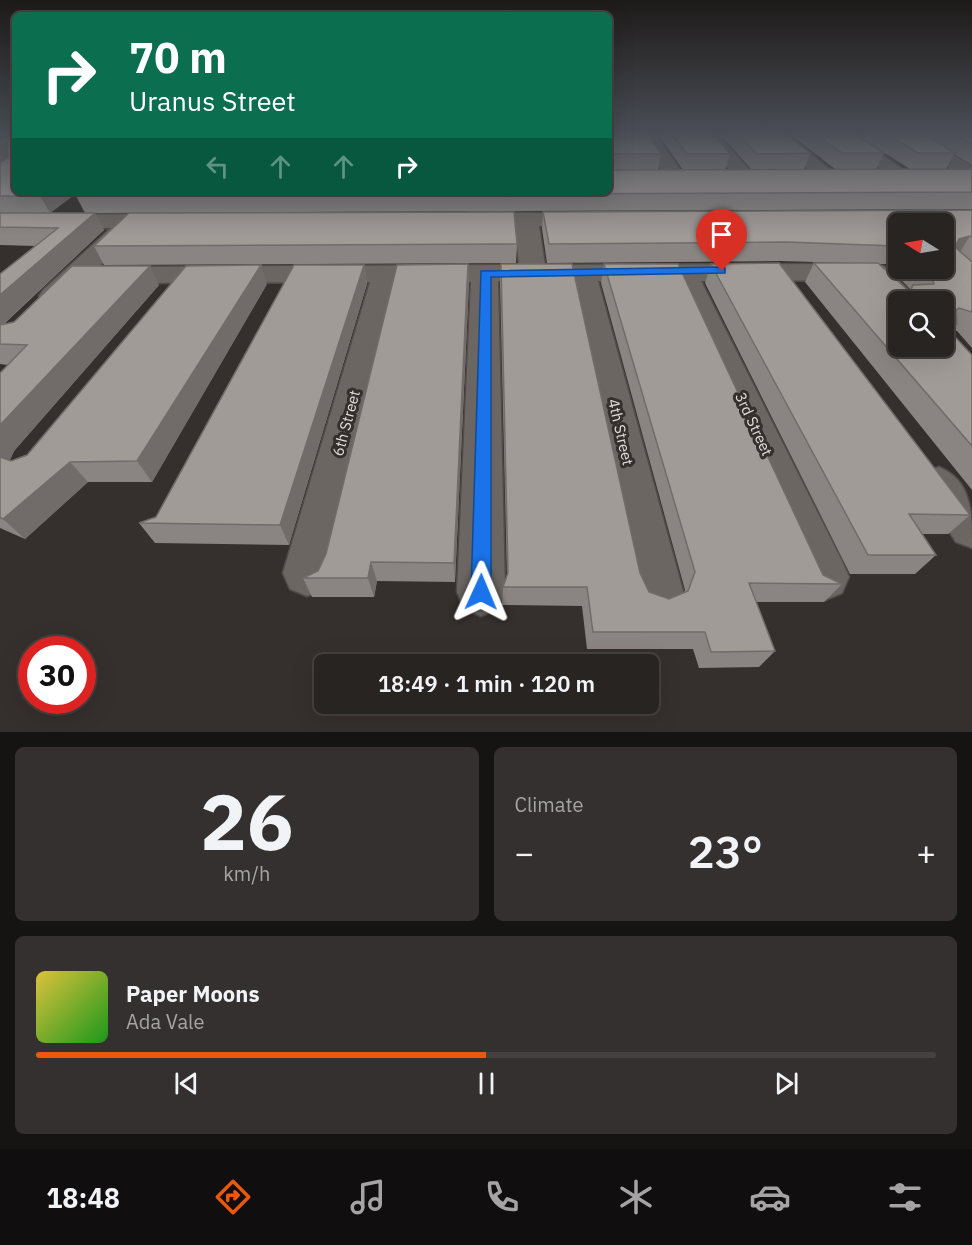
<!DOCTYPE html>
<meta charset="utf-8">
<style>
body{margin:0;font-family:"IBM Plex Sans",sans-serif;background:#34302f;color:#f1f3f6;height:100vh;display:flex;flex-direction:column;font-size:22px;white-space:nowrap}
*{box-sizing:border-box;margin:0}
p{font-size:20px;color:#a5a4a5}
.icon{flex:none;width:33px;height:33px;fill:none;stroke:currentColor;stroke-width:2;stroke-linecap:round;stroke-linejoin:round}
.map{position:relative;height:732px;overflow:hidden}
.panel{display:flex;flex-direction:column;gap:15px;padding:15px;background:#161413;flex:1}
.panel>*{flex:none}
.top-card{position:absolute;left:12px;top:12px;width:600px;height:183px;border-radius:9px;box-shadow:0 6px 24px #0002,0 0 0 2px #444140;background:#0b6e4f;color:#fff;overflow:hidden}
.needle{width:39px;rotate:281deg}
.controls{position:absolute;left:888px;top:213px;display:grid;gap:12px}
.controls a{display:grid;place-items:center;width:66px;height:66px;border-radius:9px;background:#282422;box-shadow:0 6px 24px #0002,0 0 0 2px #444140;font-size:30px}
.speed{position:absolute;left:18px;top:636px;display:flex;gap:12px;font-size:30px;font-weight:700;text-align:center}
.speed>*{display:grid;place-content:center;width:78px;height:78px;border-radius:50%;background:#282422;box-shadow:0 6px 24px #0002,0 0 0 2px #444140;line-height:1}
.speed .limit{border:9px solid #d22;background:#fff;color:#111}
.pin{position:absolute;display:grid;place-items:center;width:51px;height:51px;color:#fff;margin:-62px -26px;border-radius:50% 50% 50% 0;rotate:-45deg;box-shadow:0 0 6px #0007}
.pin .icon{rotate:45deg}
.me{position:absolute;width:66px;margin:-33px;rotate:1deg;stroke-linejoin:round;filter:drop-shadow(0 0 4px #0008)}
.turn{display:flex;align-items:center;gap:21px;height:126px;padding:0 18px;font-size:27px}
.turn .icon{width:78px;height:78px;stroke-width:2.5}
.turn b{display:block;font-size:42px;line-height:51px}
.lanes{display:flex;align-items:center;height:57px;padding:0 18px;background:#0003;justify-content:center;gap:30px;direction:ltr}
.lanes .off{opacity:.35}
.big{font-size:45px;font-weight:600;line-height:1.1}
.panel .card{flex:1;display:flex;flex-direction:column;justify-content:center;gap:9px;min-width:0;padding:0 21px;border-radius:9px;background:#34302f}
.panel .dial{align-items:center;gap:0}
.dial b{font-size:78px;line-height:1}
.song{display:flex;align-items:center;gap:18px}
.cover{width:72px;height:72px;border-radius:9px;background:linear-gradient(135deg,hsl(50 70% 55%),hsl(120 70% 35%))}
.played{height:6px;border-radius:3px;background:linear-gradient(90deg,#ea580c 50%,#444140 50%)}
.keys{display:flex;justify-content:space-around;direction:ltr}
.heat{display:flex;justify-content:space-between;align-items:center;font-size:33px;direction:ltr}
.panel .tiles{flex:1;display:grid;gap:15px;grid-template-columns:1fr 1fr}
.card:last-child{grid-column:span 2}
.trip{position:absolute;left:314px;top:654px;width:345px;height:60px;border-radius:9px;background:#282422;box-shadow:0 6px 24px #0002,0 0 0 2px #444140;font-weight:600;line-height:60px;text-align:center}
.dock{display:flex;height:96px;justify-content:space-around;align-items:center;background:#100e0e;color:#a5a4a5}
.dock .icon{width:42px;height:42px}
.dock .current{color:#ea580c}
.dock b{font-size:27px;color:#f1f3f6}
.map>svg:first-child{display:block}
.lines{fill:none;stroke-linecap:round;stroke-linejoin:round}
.street-casing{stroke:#4f4c49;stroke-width:3}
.street{fill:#6b6662;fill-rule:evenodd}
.wall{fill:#8a8582;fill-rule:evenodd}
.shaded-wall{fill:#716c6a}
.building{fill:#a19b97;stroke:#716c6a;stroke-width:1.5;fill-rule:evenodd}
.route{fill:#1a73e8;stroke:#114b97;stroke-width:1.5}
.labels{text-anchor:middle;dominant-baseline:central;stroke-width:6;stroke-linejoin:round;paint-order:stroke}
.street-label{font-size:15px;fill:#e2dfdc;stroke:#35302d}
</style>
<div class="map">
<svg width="972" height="732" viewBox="0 0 972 732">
<rect width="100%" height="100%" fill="#35302d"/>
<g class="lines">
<defs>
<g id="street">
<path d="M638,134h17l31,44 -3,4h-14z"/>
<path d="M700,134h17l36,40 3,4 -3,4h-14z"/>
<path d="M767,134h19l54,44 -3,4h-14z"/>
<path d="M832,134h19l63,43 -3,4h-14z"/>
<path d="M897,134h20l55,32v14l-7,-2z"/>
<path d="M470,212l124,2 3,5 -3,5 -55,2 6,39 330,-1 9,2 31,30 4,6h-21v7l-30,-29 -167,1 141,280 7,16 -7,16 -17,7 -17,-7 -134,-312h-76l85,310 -7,17 -17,7 -17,-7 -7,-17 -64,-310h-73l7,311 -7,17 -17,7 -17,-7 -7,-17 14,-310h-73l-67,291 -7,16 -17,7 -17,-7 -7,-16 87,-291 -261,1 -9,-2 -4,-6 4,-6 9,-2 410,-2 -4,-39 -53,-2 -3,-5 3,-5z"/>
<path d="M166,214l8,2 3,5 -3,5 -36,2 -75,74 -10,2 -10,-2 -4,-6 4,-6 68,-62 -111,1v-14z"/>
<path d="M939,467c33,14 33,45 33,81l-16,-6 -38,-58 6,-12z"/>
</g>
</defs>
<use href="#street" class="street-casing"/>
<use href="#street" class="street"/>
</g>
<g class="wall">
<path d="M0,134l78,58 -28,21h-50z"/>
<path d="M609,134l52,20 -3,16h25l-25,-36h55l17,20 -5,16h27l-32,-36h66l24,19 -6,16 -40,1 208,-1v40l-877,4 9,17 -100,94 155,-39 -145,166 -4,9 1,1 16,-6 240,-171 -115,198h-64l-63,57 -25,-11v-155l8,-8 -8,-1v-90l36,-28 -36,-1v-32h85l-9,-17z"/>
<path d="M790,134h182v31l-18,-11 -8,15h-36l-50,-32 24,16 -8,16h-41z"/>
<path d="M972,210v138l-15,-17 -5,-1 -1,2 21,23v135l-167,-208 9,-19h37l-72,-2 -232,2 -5,-34 1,-17zM898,224l46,44h-46zM879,264h7l24,25 -1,2z"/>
<path d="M517,244l-1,19 -412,2 -10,-19z"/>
<path d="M468,264l1,19 -14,299 -78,-1 -3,16h-62l-9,-19 15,-7z"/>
<path d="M501,264l148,328 20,7 15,-7 1,-2 -84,-307 3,-19 219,311 19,9 -18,18h-68l19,49 -16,16 -60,1 -6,-19h-106l-5,-43 -80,-1 1,-18 4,-10 -7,-294z"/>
<path d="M711,264l259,251 -22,19h-26l14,21 -21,19h-65l-145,-291z"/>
<path d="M364,265l3,19 -78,261 -134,-2 -16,-20 17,-6z"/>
</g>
<g class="shaded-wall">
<path d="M7,143l8,14 -15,8v-20z"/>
<path d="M45,192h33l-28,21 -10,-17z"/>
<path d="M95,213l9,17 -101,94 -3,6v-35z"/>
<path d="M970,236l-12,19 -11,3 12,-19z"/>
<path d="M468,264l1,19 -14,299 -1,-19z"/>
<path d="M261,265l6,19 -115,198 -15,-21z"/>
<path d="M364,265l3,19 -78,261 -9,-20z"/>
<path d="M150,266l9,19 -145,166 -6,13 -8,-3v-36z"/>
<path d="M959,308l-13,18 11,-2 -13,17v-13l12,-18z"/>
<path d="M70,462l18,20 -63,57 -22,-20z"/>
<path d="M371,562l6,19 -3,16 -6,-19z"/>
</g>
<g class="building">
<path d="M0,134h15v58h30l-5,4h-40v-34l8,-4 -1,-15 -7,2z"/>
<path d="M609,134h39l13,20h-50l-2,14 3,2 360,-1v23l-896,4 4,-4h529z"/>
<path d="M672,134h41l17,20h-43z"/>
<path d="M738,134h48l24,19 -53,1z"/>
<path d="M815,134h40l29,19h-42z"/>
<path d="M886,134h38l31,19h-37z"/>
<path d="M954,134h18v10z"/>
<path d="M972,210v27l-2,-1 -11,3 -4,8 17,15v50l-13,-4 -3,2 1,14 -12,2 27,29v91l-158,-183h64l32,29 3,-7 21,-1 -1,-3 -13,-13h24v-44h-46v24l-2,-2 -109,-4 -238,2 -6,-32zM898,302h46v44h-46z"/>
<path d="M514,212l3,32 -423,2 35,-33z"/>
<path d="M0,213h95l-95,82v-21l58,-46 -58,-1z"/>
<path d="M779,263l191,252 -61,-1 27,41h-68l-157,-291z"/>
<path d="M468,264l-14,299 -83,-1 -3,16h-65l15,-7 8,-17 71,-289z"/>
<path d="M501,264h71l68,309 9,19 20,7 19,-8 7,-19 -91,-308h74l145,311 19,9 -93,-1 26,68 -64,1 -6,-20h-112l-6,-45h-84l5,-14z"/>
<path d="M261,265l-124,196 -67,1 -67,57 -3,-2v-60l11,4 16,-6 159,-189z"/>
<path d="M294,265h70l-84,260 -141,-2 17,-6z"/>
<path d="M72,266h78l-150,159v-52l27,-28 -27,-1v-19l14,-3z"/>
</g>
<linearGradient id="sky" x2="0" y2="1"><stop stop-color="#1d1a19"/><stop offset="0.57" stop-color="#4b4e57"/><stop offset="1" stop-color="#4b4e57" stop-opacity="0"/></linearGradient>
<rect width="972" height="236" fill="url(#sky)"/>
<path class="route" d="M722,267l3,1v5l-234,4v315l-3,8 -7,2 -7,-2 -3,-8 10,-321z"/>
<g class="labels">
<g class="street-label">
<text transform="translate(346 423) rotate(-75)">6th Street</text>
<text transform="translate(754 424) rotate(65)">3rd Street</text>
<text transform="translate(621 432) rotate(77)">4th Street</text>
</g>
</g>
</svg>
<div class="controls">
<a><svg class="needle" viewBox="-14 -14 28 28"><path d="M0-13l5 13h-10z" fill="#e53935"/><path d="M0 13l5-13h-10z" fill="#a5a4a5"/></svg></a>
<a><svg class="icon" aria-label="search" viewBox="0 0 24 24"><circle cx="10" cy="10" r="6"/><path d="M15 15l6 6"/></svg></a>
</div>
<div class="speed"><div class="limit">30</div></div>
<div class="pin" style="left:722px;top:271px;background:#d93025"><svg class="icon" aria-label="arrive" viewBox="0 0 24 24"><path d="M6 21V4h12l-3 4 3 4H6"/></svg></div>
<svg class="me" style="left:481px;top:592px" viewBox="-20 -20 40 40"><path d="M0-17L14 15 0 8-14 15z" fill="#1a73e8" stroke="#fff" stroke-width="4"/></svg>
<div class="trip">18:49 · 1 min · 120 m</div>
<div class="top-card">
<div class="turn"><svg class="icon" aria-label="right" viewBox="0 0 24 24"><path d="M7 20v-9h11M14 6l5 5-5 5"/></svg><div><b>70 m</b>Uranus Street</div></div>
<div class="lanes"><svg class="icon off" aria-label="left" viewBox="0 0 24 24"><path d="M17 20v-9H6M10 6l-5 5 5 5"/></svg><svg class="icon off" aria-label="ahead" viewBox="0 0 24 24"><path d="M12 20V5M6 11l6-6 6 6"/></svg><svg class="icon off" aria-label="ahead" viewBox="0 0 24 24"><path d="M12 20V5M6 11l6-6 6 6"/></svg><svg class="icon" aria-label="right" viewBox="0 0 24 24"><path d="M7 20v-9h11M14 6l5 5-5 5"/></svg></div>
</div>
</div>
<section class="panel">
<div class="tiles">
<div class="card dial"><b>26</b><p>km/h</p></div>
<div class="card"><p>Climate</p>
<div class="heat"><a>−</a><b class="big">23°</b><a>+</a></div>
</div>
<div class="card">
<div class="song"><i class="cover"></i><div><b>Paper Moons</b><p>Ada Vale</p></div></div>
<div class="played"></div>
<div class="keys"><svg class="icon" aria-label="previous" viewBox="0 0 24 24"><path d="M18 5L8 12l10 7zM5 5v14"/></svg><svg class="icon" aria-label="pause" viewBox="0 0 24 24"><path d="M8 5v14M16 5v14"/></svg><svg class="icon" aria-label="next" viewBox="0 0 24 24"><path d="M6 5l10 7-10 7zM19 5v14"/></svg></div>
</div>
</div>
</section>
<nav class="dock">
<b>18:48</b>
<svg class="icon current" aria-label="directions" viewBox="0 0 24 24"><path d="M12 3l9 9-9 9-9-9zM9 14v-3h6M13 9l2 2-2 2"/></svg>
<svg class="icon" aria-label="music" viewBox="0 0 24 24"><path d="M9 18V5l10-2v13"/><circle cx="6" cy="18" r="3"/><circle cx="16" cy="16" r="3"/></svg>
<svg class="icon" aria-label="phone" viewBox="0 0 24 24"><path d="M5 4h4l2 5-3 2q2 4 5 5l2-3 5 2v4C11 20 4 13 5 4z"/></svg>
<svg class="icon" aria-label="climate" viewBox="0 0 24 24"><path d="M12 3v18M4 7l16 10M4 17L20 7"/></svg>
<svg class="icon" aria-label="car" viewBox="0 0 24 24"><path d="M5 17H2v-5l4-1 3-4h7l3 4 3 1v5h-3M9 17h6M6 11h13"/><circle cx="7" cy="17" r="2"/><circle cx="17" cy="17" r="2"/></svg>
<svg class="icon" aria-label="filters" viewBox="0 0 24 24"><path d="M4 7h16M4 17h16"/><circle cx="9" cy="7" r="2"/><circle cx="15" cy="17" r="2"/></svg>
</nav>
